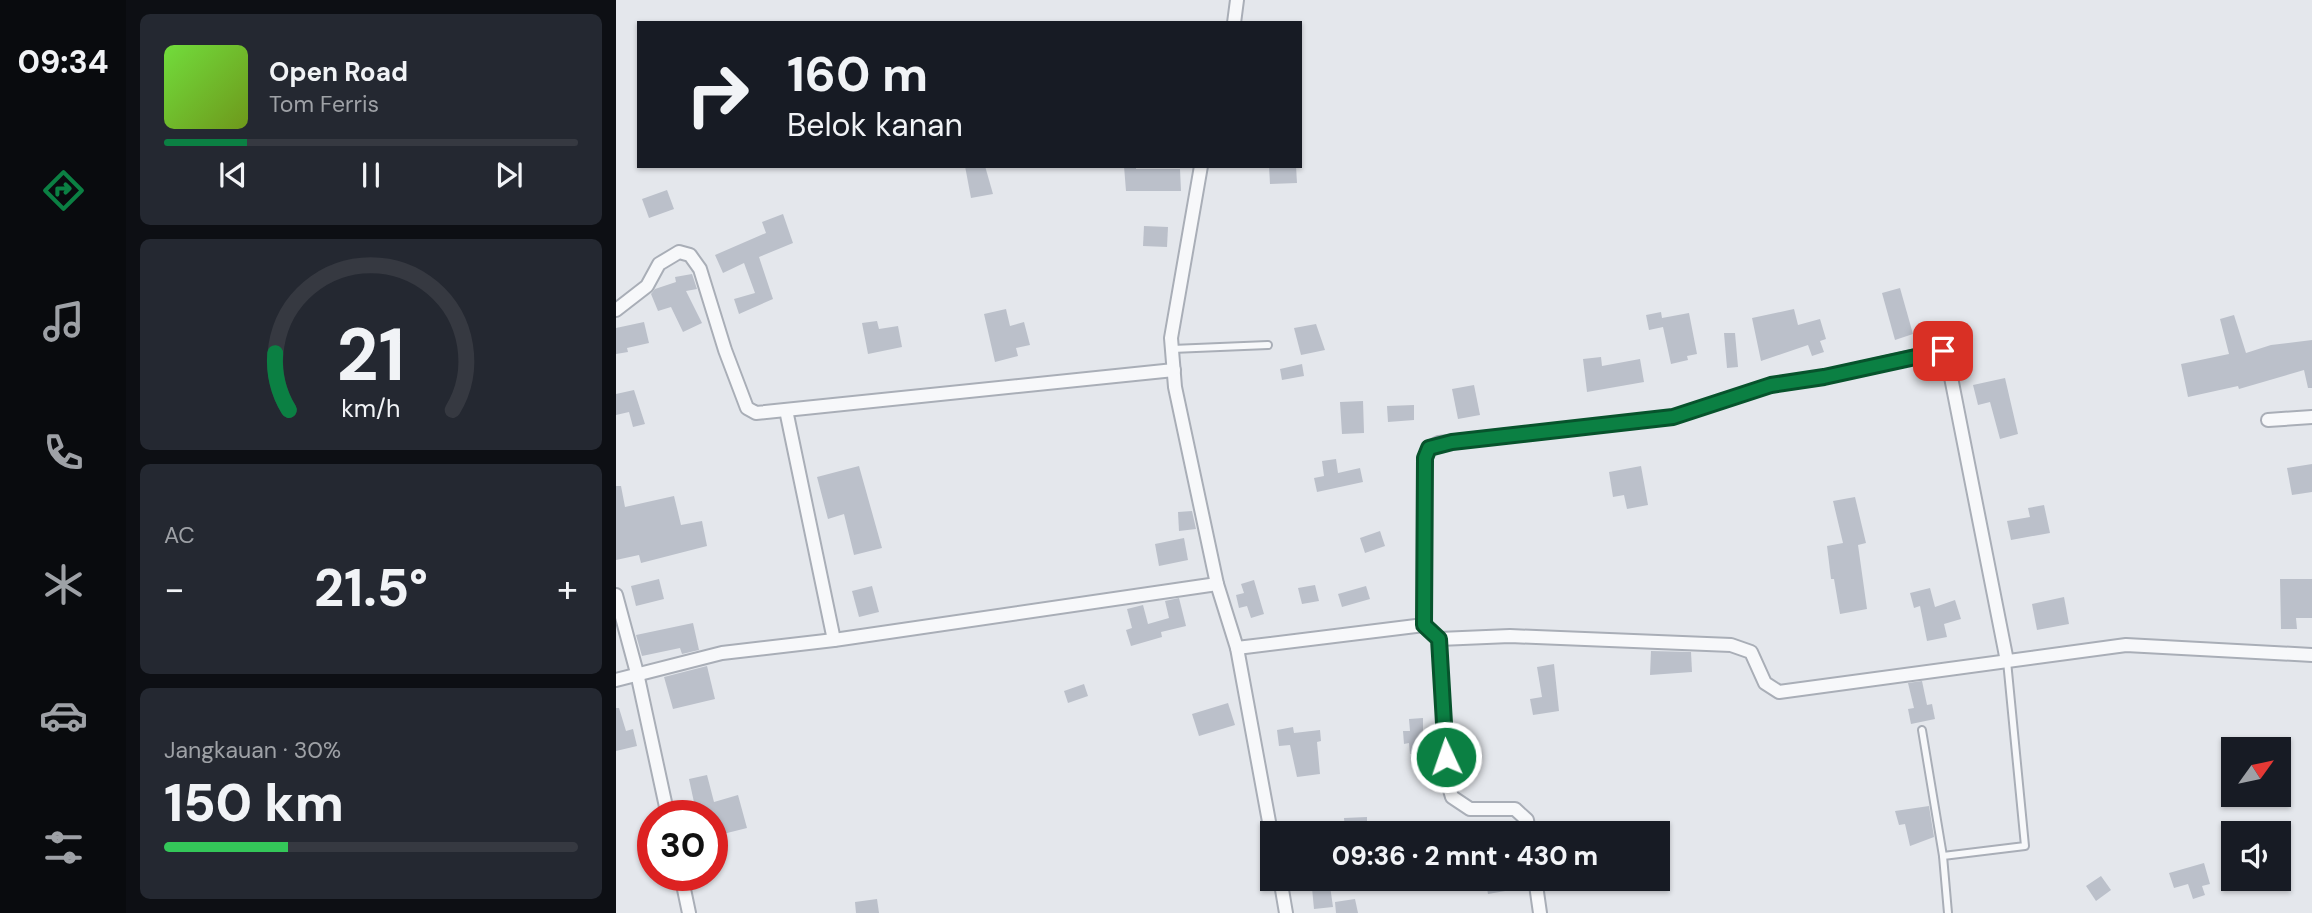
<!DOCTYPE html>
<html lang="id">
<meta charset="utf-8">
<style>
body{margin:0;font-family:"DM Sans",sans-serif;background:#242831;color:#f1f3f6;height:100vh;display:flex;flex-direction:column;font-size:26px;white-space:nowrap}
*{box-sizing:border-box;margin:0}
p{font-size:23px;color:#9ea1a6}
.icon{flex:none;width:38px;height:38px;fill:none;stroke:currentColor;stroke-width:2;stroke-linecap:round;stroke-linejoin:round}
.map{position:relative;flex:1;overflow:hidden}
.sheet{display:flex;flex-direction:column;gap:14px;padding:14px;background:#0d0f14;width:490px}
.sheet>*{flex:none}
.guide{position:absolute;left:21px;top:21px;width:665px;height:147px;border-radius:0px;box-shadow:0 2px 5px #0004;background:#171b24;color:#f1f3f6;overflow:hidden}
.needle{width:46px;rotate:57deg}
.fabs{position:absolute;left:1605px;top:737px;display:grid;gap:14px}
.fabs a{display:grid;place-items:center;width:70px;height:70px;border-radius:0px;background:#171b24;box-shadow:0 2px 5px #0004;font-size:35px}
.speed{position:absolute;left:21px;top:800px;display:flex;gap:14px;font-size:35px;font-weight:700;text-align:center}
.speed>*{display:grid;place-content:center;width:91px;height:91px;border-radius:50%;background:#171b24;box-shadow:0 2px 5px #0004;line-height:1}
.speed .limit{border:10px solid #d22;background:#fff;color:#111}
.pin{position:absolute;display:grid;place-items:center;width:60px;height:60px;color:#fff;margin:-30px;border-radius:14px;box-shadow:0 4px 10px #0006}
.me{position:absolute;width:77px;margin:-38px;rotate:357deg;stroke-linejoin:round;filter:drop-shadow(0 0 5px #0008)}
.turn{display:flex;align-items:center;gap:24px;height:147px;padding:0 35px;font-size:32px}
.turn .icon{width:91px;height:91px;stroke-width:2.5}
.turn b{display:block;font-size:49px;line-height:60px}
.big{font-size:52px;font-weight:800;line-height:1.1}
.sheet .widget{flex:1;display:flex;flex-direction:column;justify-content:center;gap:10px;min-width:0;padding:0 24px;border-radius:10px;background:#242831}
.sheet .dial{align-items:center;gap:0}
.dial svg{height:182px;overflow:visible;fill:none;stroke:#363941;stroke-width:7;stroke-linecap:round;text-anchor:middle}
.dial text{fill:#f1f3f6;stroke:none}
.song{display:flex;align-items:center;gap:21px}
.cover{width:84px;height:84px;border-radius:10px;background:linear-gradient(135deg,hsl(100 70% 55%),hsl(80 70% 35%))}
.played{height:7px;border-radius:4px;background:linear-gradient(90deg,#0b8043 20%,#363941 20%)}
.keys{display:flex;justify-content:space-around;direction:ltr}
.heat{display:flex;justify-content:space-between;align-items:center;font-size:38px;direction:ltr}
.charge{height:10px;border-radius:5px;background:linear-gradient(90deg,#34c759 30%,#363941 0)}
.trip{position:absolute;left:644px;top:821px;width:410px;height:70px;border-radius:0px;background:#171b24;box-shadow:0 2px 5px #0004;font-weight:800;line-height:70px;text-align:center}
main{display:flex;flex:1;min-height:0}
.dock{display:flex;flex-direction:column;width:126px;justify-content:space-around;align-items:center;background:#090b0e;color:#9ea1a6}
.dock .icon{width:49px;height:49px}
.dock .current{color:#0b8043}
.dock b{font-size:32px;color:#f1f3f6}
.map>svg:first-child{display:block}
.building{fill:#bbc0ca}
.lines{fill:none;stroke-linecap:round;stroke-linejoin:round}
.service-casing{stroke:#a9aeb7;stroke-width:10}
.minor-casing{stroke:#a9aeb7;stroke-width:16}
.service{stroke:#f7f8fa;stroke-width:6}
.minor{stroke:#f7f8fa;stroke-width:12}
.route-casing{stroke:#07532c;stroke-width:18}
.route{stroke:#0b8043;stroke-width:12}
</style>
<main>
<nav class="dock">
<b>09:34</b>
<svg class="icon current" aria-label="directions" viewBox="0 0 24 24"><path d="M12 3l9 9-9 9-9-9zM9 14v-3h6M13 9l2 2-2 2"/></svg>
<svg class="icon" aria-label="music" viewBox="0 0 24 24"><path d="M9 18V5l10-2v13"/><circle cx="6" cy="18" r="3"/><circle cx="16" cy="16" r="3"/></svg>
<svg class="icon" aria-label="phone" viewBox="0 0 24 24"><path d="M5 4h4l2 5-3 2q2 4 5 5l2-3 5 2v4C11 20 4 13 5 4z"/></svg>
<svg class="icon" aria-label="climate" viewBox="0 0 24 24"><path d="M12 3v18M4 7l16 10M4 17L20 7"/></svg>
<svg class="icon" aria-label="car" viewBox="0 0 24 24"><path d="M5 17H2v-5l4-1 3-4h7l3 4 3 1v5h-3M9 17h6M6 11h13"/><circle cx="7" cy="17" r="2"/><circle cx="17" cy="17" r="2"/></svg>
<svg class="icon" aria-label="filters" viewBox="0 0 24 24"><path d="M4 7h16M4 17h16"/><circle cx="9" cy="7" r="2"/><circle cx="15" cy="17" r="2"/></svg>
</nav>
<section class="sheet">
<div class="widget">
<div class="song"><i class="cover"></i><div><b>Open Road</b><p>Tom Ferris</p></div></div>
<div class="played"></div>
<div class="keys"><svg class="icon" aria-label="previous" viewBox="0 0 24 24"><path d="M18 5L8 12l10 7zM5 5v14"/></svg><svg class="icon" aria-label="pause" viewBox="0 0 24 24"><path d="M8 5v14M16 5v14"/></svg><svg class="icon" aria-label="next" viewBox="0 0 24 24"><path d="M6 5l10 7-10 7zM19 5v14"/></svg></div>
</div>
<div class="widget dial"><svg viewBox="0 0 100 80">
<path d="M14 69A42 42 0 1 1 86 69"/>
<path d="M14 69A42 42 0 0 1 8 44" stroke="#0b8043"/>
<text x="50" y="56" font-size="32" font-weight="700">21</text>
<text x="50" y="72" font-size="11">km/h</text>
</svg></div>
<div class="widget"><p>AC</p>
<div class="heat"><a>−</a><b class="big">21.5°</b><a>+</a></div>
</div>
<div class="widget"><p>Jangkauan · 30%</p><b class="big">150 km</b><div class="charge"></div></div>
</section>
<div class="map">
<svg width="1696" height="913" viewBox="0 0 1696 913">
<rect width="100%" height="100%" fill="#e4e7ec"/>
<g class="building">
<path d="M349,166h20l8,28 -22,4z"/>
<path d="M508,166h12v3h44l1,22h-55z"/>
<path d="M653,166h27l1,17 -27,1z"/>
<path d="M51,190l7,19 -25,9 -7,-19z"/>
<path d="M167,214l10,29 -34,14 14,42 -34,15 -5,-15 21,-6 -11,-30 -21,10 -8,-18 51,-22 -4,-11z"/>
<path d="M528,226l24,1 -1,20 -24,-1z"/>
<path d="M76,274l5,15 -11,2 16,32 -19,9 -12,-25 -13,4 -7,-17 4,-5 21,-7 -1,-5z"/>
<path d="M1284,288l13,46 -18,6 -13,-47z"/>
<path d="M390,309l4,17 14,-4 6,23 -14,3 2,8 -23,6 -11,-48z"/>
<path d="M1178,309l4,16 22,-6 6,20 -6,2 4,11 -12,4 -4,-11 -47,16 -9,-43z"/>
<path d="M1045,312l1,6 27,-5 8,41 -10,2 1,4 -17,4 -8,-37 -14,3 -3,-15z"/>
<path d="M1618,315l12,38 25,-8 41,-5v48h-4l-4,-18 -65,19 -1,-3 -50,11 -7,-33 48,-10 -9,-35z"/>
<path d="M261,321l2,8 19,-3 4,21 -34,7 -6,-31z"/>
<path d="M28,322l5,21 -22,5 1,4 -12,2v-26z"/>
<path d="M700,324l9,26 -24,5 -7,-27z"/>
<path d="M1108,333h11l3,34 -11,1z"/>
<path d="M985,357l1,9 38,-7 4,23 -57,10 -4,-33z"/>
<path d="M686,364l2,12 -22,4 -2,-11z"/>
<path d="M1389,378l13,56 -18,5 -10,-37 -12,3 -5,-20z"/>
<path d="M858,385l6,30 -22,4 -6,-30z"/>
<path d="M18,390l11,34 -12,3 -4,-15 -13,3v-21z"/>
<path d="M747,401l1,32 -22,1 -2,-32z"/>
<path d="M798,405v15l-26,2 -1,-16z"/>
<path d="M720,459l2,14 22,-5 3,14 -46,10 -3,-14 10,-2 -2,-15z"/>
<path d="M1696,464v28l-20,3 -5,-27z"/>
<path d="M243,466l23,82 -28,7 -10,-41 -16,5 -11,-42z"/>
<path d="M1025,466l7,39 -21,4 -3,-14 -11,2 -4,-25z"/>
<path d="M0,486h5l4,21 49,-11 7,29 21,-4 5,25 -66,17 -2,-8 -23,5z"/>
<path d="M1239,497l11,46 -8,2 9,64 -27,5 -6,-35h-3l-4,-33 16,-3 -10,-42z"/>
<path d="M1428,505l6,28 -39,7 -4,-19 23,-4 -2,-9z"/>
<path d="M576,511l4,18 -17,2 -1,-19z"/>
<path d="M764,531l5,15 -20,7 -5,-15z"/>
<path d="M568,538l4,22 -29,6 -4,-22z"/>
<path d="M43,579l5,20 -28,7 -5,-20z"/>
<path d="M1664,579h32v39h-16l1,11h-16z"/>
<path d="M638,580l10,34 -13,4 -4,-12 -8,2 -3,-13 8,-2 -3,-9z"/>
<path d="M699,585l4,16 -17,3 -4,-16z"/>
<path d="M256,586l7,26 -20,5 -7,-26z"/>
<path d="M750,586l4,13 -28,8 -4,-13z"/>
<path d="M1314,588l5,19 20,-7 6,19 -17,5 3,13 -20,4 -7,-35 -6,2 -4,-15z"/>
<path d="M1448,597l5,27 -32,6 -5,-26z"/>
<path d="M563,598l7,28 -25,6 1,5 -31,9 -5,-16 6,-2 -5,-19 16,-4 5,19 21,-6 -4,-17z"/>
<path d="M77,623l6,27 -17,4 -2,-6 -38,8 -6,-21z"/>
<path d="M1035,651l40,1 1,20 -42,3z"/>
<path d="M938,664l5,47 -26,4 -3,-16 12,-2 -5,-30z"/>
<path d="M91,666l8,33 -42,10 -9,-32z"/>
<path d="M1306,681l5,24 5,-1 3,15 -24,5 -3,-15 6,-1 -6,-25z"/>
<path d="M468,684l4,12 -20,7 -4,-12z"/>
<path d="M612,703l7,22 -36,11 -7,-22z"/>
<path d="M0,708h3l7,23 7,-2 4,17 -21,5z"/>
<path d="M807,718v35l-13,1 -1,-11 -5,1 -1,-13h7l-1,-12z"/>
<path d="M677,727l1,6 26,-3 1,11 -4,1 3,32 -23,3 -7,-32 -11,1 -2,-16z"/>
<path d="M91,775l7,27 24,-7 9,33 -24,6 -4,-14 -7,2v-6h-35l-1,-4 19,-5 -6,-28z"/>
<path d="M1313,806l5,31 -24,9 -5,-22 -6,1 -4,-14z"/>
<path d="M751,817v12h-6v4l-16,-3 -1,-12z"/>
<path d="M1588,863l6,21 -8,2 3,9 -12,4 -5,-15 -14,4 -5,-15z"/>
<path d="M1485,876l10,14 -15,11 -10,-15z"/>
<path d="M869,878h24l2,12 -23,4z"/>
<path d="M714,886l3,21 -19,2 -2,-21z"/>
<path d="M261,899l2,14h-23l-1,-11z"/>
<path d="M739,899l3,14h-22l-1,-11z"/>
</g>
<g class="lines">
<defs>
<g id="service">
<path d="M556,349l96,-4"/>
<path d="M1306,730l21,126"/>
<path d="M1332,913l-5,-57 82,-10 -18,-185"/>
</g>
<g id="minor">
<path d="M618,23l3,-23"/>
<path d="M585,166l-30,172 4,49 42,197"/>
<path d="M0,310l31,-24 12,-22 20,-12 11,3 10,14 25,81 22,58 9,5 418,-43"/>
<path d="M170,410l48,230"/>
<path d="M1652,420l44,-3"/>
<path d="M0,595l21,78 31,143"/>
<path d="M808,625l1,-167 4,-10 10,-5 234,-26 98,-32 53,-8 118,-27 5,7 60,304"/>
<path d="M823,639l8,141 5,17 18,12h45l12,11 2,13"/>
<path d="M621,648l35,190"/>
<path d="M0,680l106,-27 112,-13 383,-56 20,64 187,-23 15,14 71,-3 221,9 20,7 14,31 14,9 347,-47 186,10"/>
<path d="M65,875l8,38"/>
<path d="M664,878l6,35"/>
<path d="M919,878l5,35"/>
</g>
</defs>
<use href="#service" class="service-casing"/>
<use href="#minor" class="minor-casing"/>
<use href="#service" class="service"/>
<use href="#minor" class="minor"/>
</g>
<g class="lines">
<defs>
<path id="route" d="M830,757l-7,-118 -15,-14 1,-167 4,-10 23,-6 221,-25 98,-32 53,-8 119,-26"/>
</defs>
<use href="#route" class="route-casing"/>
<use href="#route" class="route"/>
</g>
</svg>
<div class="fabs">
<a><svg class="needle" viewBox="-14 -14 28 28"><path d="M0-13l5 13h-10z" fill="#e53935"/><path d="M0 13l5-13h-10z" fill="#9ea1a6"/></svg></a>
<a><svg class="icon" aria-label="sound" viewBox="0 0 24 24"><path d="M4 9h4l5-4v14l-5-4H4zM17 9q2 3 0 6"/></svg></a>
</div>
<div class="speed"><div class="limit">30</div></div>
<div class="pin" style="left:1327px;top:351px;background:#d93025"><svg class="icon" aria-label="arrive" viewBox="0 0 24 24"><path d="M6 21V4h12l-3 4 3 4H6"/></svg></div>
<svg class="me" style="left:830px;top:757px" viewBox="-20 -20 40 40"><circle r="17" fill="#0b8043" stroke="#fff" stroke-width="3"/><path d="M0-11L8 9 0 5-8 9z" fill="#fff"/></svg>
<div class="trip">09:36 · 2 mnt · 430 m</div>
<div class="guide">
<div class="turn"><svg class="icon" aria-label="right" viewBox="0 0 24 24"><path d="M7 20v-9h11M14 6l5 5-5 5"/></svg><div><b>160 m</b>Belok kanan</div></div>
</div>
</div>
</main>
